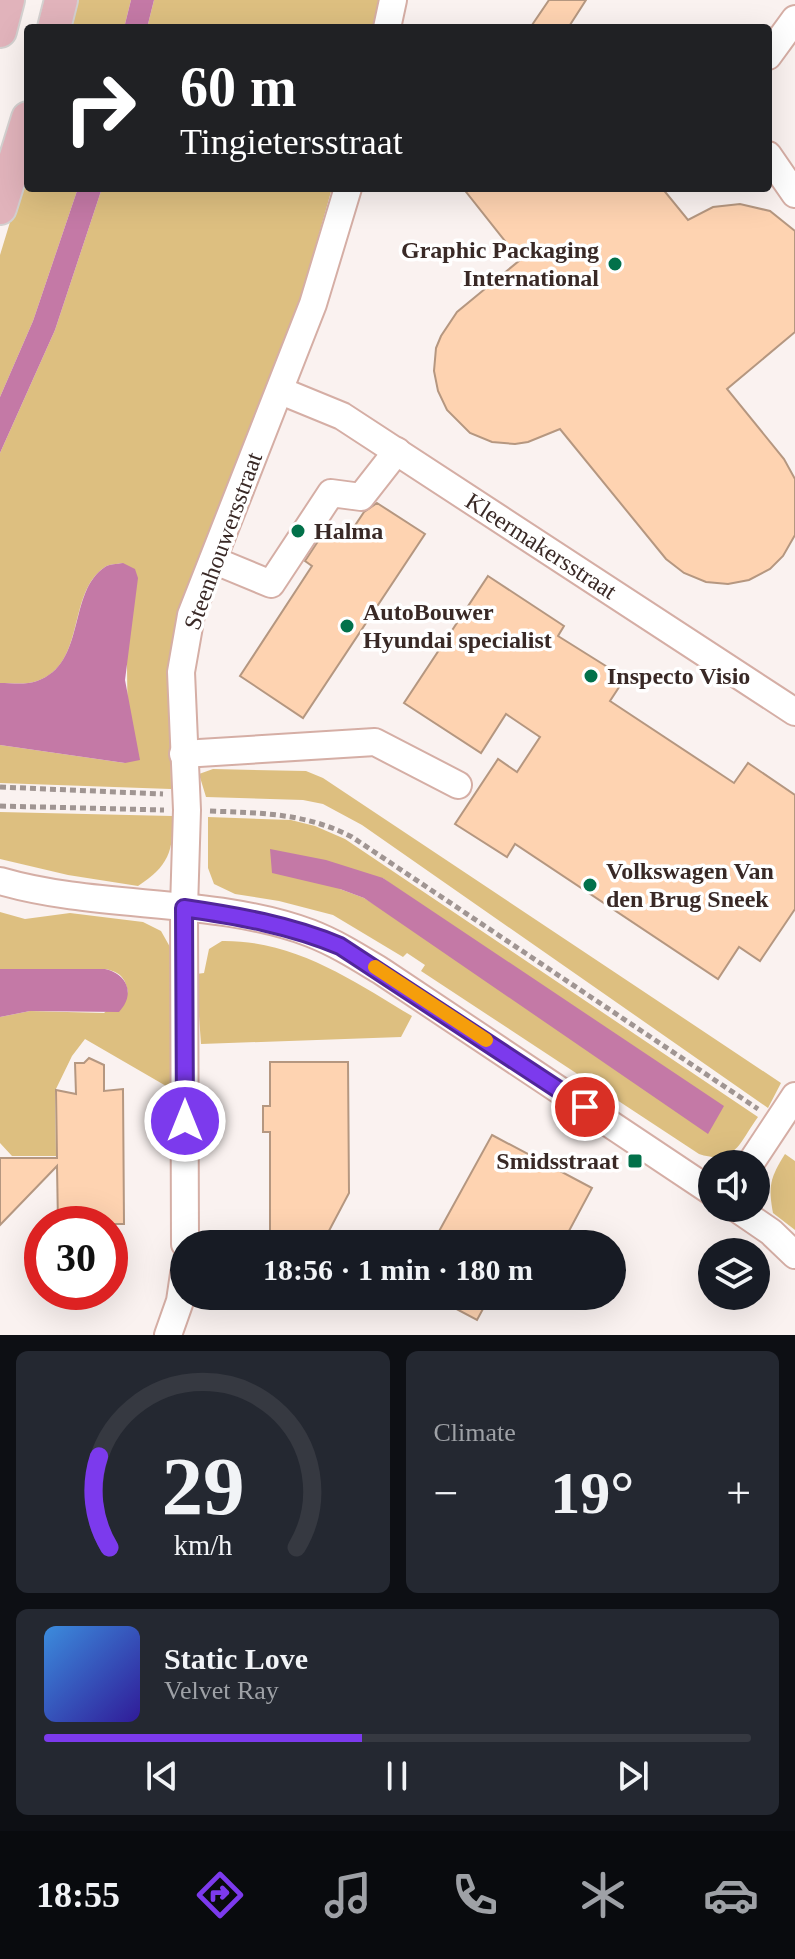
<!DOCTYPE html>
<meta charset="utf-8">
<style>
body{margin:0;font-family:"Times New Roman",serif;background:#242831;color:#f1f3f6;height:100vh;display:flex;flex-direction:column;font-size:30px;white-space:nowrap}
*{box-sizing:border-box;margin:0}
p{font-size:26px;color:#9ea1a6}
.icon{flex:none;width:44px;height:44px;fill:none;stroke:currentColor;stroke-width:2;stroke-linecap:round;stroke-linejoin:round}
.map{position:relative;height:1335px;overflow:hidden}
.drawer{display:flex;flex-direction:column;gap:16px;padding:16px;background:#0d0f14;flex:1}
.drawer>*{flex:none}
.banner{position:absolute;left:24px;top:24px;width:748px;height:168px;border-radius:8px;box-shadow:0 8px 32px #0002;background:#202124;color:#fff;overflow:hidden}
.buttons{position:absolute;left:698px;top:1150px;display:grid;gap:16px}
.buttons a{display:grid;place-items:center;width:72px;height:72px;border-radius:50%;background:#171b24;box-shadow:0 8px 32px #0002;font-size:40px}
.speed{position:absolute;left:24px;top:1206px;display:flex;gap:16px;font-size:40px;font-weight:700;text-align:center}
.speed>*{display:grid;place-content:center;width:104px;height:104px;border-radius:50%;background:#171b24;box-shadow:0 8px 32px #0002;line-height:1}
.speed .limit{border:12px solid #d22;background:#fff;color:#111}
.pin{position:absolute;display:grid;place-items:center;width:68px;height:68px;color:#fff;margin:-34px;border:4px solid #fff;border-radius:50%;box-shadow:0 2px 8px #0007}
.me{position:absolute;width:88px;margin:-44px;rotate:0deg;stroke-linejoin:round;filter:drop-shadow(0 0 6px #0008)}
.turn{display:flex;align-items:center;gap:28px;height:168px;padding:0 24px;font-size:36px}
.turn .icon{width:104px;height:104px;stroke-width:2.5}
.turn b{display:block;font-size:56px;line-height:68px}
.big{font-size:60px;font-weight:800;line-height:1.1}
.drawer .tile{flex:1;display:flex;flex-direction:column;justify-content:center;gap:12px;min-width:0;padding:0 28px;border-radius:12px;background:#242831}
.drawer .dial{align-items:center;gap:0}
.dial svg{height:208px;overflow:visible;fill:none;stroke:#363941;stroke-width:7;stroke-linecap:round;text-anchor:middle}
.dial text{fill:#f1f3f6;stroke:none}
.song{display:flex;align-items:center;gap:24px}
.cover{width:96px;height:96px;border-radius:12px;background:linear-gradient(135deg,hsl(210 70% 55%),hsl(250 70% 35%))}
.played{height:8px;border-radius:4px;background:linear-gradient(90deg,#7c3aed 45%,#363941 45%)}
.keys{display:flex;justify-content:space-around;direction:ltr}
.heat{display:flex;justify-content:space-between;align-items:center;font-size:44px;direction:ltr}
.drawer .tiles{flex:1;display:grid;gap:16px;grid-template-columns:1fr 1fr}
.tile:last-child{grid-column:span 2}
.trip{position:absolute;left:170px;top:1230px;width:456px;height:80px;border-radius:40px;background:#171b24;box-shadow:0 8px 32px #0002;font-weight:800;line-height:80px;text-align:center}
.tabs{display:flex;height:128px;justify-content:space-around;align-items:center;background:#090b0e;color:#9ea1a6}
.tabs .icon{width:56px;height:56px}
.tabs .current{color:#7c3aed}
.tabs b{font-size:36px;color:#f1f3f6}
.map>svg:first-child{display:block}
.green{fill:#ddbf80;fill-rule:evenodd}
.water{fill:#c479a6}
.building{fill:#fed3b1;stroke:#b59780;stroke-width:2}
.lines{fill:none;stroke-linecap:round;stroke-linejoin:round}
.minor-casing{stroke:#d5aea5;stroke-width:30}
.major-casing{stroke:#d3d0cf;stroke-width:36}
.path{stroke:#a09592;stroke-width:5;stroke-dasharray:6 4;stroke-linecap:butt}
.minor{stroke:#fff;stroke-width:26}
.major{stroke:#e1b3bb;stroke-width:32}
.route-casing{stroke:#51269a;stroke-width:20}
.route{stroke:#7c3aed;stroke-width:14}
.slow{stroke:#f59e0b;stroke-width:14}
.poi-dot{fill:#02714a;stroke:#fff;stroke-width:3}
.labels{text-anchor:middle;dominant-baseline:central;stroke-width:7;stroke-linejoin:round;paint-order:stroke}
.poi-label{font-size:24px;font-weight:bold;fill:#392926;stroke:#fff;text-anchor:start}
.street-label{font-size:24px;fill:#392926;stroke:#fff}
</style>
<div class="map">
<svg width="795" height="1335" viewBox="0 0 795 1335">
<rect width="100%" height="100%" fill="#faf2f0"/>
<g class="green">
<path d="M74,0h57l-7,28h-56z"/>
<path d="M154,0h228l-6,28h-229z"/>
<path d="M28,163v25h50l-45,133 -33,76v-142z"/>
<path d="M102,188h230l-44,156 -68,160 -32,86 -18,120 1,79 -171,-6v-38l125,18c5,-67 1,-133 -2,-200 -6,1 -14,1 -18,4 -39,26 -18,97 -68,114 -11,4 -25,2 -37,2v-230l55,-123z"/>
<path d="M213,769l93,2 17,7 458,305 -13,25 -406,-283 -39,-21 -20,-4 -97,-3 -7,-23z"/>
<path d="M0,812l172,4c2,36 -4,50 -34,70l-70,-11 -68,-16z"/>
<path d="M208,817l83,3 24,6 30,13 413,278c-18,24 -22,49 -59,37l-278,-183 4,-6 -18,-12 -4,4 -70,-42 -54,-14 -44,-7 -21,-10 -6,-16zM383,878l326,255 -324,-222 -21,-13 -24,-9z"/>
<path d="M0,912l25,7 45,-6 73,9 18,9 9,16 3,143 -88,-51 -13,17 -17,35 1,65h-44l-12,-13v-126l30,-6 74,2 24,-21c-3,-15 -8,-20 -23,-23h-105z"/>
<path d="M222,941c73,-1 131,40 190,75l-11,21 -200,7 -5,-70 8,-1 5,-24z"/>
<path d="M785,1154l10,7v69l-22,-17c-5,-27 -3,-35 12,-59z"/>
</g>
<g class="water">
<path d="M131,0h23l-7,28h-23z"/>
<path d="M78,188h24l-47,142 -55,123v-56l33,-76z"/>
<path d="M123,563l12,6 3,9 -13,102 15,80 -15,3 -125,-18v-62c12,0 26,2 37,-2 50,-17 30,-89 68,-114 4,-3 12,-3 18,-4z"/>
<path d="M270,849l56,11 57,18 341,228 -16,28 -344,-236 -24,-9 -68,-16z"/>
<path d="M0,969h105c22,5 31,25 14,43l-89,-1 -30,6z"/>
</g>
<g class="building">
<path d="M549,0h37l-18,28h-38z"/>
<path d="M463,188h199l26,32 25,-13 27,-3 30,7 25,20v101l-68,57 57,70 11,20v56l-12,21 -13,13 -21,11 -21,4 -22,-2 -22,-9 -18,-14 -106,-130 -32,13 -13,2 -23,-2 -22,-9 -23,-23 -9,-19 -4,-20 2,-23 5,-12 16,-24 63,-52z"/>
<path d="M377,503l48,31 -122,184 -63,-42 72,-110 -7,-5 25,-38 18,13 16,-24z"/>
<path d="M488,576l76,50 -6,10 67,42 -15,23 124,82 14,-20 47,32v114l-35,52 -21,-14 -21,32 -203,-135 -8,13 -52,-33 43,-65 19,13 23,-35 -34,-23 -25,39 -77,-50z"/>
<path d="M89,1058l15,7v26l19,-2 1,135h-66l-1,-58 -57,59v-67h57l-1,-68 20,4 -1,-31h9z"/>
<path d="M270,1062h78l1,131 -27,51h-52v-112h-7v-26h7z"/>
<path d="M492,1135l100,53 -30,56h-130z"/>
<path d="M432,1296h58l-13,24z"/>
</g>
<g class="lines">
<defs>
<g id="minor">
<path d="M387,28l6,-28"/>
<path d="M768,56l27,-37"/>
<path d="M768,155l27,39"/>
<path d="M281,391l61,25 453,296"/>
<path d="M213,560l58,24 60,-91 30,4 36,-46"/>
<path d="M183,754l192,-12 83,43"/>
<path d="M0,881c99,29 214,16 310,52 26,10 48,24 71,38l331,221"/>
<path d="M750,1164l45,-68"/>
<path d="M736,1208l35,24 24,23"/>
<path d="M185,1244l-1,-336 3,-98 -6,-138 10,-57 122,-311 35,-116"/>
<path d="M168,1335l12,-34 4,-27"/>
</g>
<g id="major">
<path d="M54,28l7,-28"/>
<path d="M0,31l8,-31"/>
<path d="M0,208l28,-90"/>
</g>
</defs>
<use href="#minor" class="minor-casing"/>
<use href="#major" class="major-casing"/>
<g class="path">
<path d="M0,787l163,7"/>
<path d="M0,806l164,4"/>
<path d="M210,811c51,2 96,2 142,26l406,272"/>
</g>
<use href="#minor" class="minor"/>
<use href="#major" class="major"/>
</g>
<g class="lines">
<defs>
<path id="route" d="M185,1121l-1,-213c54,8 106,17 156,38l245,161"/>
</defs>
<use href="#route" class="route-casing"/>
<use href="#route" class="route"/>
<path class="slow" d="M375,967l111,73"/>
</g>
<g class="poi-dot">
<circle cx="615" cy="264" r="8"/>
<circle cx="298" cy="531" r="8"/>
<circle cx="347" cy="626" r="8"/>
<circle cx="591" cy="676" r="8"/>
<circle cx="590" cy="885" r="8"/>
<rect x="627" y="1153" width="16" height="16" rx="4"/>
</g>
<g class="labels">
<g class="poi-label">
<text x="599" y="250" text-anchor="end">Graphic Packaging<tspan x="599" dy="28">International</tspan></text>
<text x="314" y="531">Halma</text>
<text x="363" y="612">AutoBouwer<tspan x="363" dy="28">Hyundai specialist</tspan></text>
<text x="607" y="676">Inspecto Visio</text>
<text x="606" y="871">Volkswagen Van<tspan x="606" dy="28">den Brug Sneek</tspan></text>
<text x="619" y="1161" text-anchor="end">Smidsstraat</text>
</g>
<g class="street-label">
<text transform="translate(223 541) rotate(-70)">Steenhouwersstraat</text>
<text transform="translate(541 546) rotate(33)">Kleermakersstraat</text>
</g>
</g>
</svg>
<div class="buttons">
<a><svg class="icon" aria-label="sound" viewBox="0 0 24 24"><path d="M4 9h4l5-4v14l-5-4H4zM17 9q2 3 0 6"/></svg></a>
<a><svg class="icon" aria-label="layers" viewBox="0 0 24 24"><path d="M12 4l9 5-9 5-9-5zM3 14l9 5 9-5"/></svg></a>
</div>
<div class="speed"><div class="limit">30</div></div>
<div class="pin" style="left:585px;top:1107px;background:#d93025"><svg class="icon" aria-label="arrive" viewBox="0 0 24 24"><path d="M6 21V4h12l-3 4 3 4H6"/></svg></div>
<svg class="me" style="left:185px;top:1121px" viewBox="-20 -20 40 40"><circle r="17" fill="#7c3aed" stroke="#fff" stroke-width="3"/><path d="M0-11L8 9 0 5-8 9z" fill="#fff"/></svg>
<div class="trip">18:56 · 1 min · 180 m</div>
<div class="banner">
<div class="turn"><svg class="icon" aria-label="right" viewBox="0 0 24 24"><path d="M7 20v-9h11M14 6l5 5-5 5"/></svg><div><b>60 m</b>Tingietersstraat</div></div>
</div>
</div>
<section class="drawer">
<div class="tiles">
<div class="tile dial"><svg viewBox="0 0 100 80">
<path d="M14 69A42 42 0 1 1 86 69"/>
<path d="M14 69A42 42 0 0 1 10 34" stroke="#7c3aed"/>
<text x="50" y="56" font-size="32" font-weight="700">29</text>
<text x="50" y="72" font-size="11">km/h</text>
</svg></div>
<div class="tile"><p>Climate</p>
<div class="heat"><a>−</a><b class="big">19°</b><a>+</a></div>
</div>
<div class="tile">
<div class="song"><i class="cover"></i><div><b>Static Love</b><p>Velvet Ray</p></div></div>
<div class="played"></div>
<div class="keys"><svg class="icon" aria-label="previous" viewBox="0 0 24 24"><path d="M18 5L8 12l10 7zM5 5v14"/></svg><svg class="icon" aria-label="pause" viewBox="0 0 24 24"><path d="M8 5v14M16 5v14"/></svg><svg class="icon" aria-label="next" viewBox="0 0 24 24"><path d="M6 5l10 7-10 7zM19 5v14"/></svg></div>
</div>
</div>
</section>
<nav class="tabs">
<b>18:55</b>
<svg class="icon current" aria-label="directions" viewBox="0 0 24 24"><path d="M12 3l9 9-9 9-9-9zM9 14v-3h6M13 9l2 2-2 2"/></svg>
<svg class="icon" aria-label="music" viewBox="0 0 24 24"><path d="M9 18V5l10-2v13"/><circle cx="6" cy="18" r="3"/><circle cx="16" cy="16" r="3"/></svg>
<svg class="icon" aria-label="phone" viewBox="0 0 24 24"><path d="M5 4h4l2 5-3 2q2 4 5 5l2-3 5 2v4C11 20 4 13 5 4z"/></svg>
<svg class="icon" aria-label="climate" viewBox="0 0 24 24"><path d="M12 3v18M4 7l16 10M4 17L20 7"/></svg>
<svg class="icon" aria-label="car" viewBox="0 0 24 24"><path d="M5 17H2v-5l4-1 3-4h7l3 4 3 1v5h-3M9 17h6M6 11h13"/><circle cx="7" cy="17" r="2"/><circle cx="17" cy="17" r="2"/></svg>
</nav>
